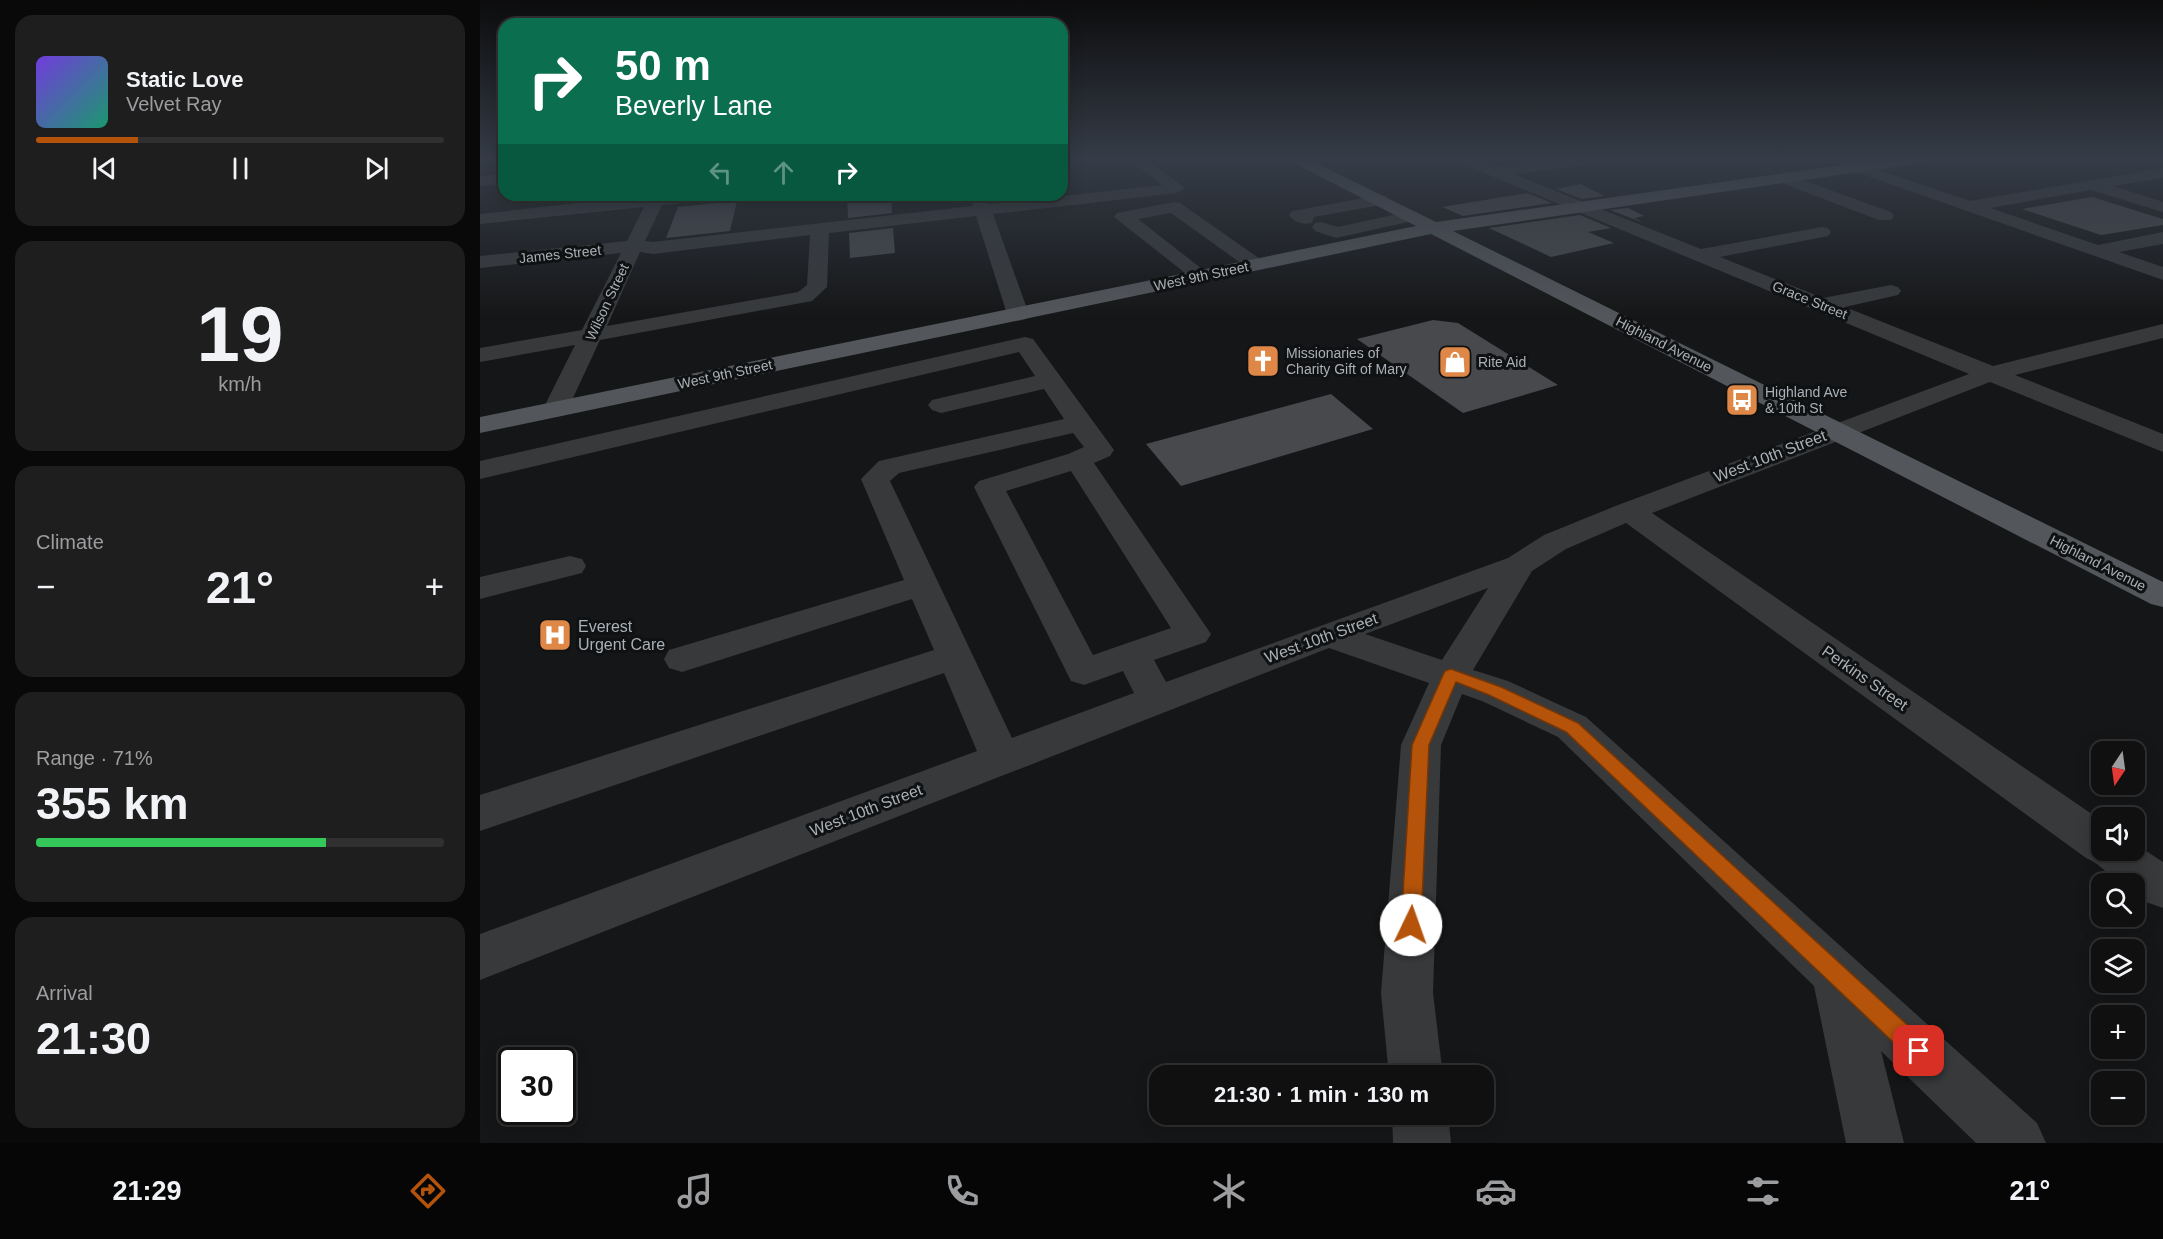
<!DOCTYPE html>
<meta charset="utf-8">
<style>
body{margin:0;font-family:Helvetica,sans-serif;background:#1e1e1f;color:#f1f3f6;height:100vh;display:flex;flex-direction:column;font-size:22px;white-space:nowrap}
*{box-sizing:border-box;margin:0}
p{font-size:20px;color:#9c9d9f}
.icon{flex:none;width:33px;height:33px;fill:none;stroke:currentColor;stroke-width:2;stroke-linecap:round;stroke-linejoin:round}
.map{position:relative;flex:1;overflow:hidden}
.details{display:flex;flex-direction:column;gap:15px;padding:15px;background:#090909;width:480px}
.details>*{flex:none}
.banner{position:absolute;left:18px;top:18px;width:570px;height:183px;border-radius:18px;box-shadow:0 3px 15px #0003,0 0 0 2px #303031;background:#0b6e4f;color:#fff;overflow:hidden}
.needle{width:39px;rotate:193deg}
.tools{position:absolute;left:1611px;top:741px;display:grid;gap:12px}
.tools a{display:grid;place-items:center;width:54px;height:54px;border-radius:12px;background:#101011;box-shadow:0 3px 15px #0003,0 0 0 2px #303031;font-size:30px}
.speed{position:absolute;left:18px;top:1047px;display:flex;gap:12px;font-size:30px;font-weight:700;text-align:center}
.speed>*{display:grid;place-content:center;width:78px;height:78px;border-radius:50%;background:#101011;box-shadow:0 3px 15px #0003,0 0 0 2px #303031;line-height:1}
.speed .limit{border:3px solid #111;border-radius:9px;background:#fff;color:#111}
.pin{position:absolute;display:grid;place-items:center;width:51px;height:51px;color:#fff;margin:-26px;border-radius:12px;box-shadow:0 3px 9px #0006}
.me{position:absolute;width:66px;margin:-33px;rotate:3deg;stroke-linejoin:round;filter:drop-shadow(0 0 4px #0008)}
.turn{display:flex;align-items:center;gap:21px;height:126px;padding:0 18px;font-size:27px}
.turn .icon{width:78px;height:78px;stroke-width:2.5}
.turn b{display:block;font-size:42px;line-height:51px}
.lanes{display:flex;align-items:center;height:57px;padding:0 18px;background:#0003;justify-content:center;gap:30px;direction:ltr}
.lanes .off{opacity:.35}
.big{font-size:45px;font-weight:600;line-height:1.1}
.details .card{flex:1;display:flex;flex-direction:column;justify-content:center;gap:9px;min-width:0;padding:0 21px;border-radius:18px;background:#1e1e1f}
.details .dial{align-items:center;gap:0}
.dial b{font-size:78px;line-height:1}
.song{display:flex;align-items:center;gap:18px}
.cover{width:72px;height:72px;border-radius:9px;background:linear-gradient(135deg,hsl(260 70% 55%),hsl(160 70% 35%))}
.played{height:6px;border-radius:3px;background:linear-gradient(90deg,#b45309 25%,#303031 25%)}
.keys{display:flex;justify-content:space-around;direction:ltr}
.heat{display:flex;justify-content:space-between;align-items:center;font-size:33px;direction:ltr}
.charge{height:9px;border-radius:4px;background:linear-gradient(90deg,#34c759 71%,#303031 0)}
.trip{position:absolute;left:669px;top:1065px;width:345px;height:60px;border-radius:18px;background:#101011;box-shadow:0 3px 15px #0003,0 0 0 2px #303031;font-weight:600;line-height:60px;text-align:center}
.dock{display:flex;height:96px;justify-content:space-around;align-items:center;background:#060607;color:#9c9d9f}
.dock .icon{width:42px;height:42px}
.dock .on{color:#b45309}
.dock b{font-size:27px;color:#f1f3f6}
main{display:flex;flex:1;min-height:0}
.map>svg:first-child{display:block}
.building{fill:#47494c}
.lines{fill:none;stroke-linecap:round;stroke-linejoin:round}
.minor{fill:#37393b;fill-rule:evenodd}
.major{fill:#53565a;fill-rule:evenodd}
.route{fill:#b45309;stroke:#753606;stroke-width:1.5}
.labels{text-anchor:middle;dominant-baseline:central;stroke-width:6;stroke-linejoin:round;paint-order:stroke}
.far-street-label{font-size:14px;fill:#a9b0b6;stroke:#101112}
.far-poi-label{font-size:14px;fill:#a9b0b6;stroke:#101112;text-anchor:start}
.street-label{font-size:16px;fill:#a9b0b6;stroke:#101112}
.poi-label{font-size:16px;fill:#a9b0b6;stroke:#101112;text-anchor:start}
</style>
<main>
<section class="details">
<div class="card">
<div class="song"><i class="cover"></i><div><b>Static Love</b><p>Velvet Ray</p></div></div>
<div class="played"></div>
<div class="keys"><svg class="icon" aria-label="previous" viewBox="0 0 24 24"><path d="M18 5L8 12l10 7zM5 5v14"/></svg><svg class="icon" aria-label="pause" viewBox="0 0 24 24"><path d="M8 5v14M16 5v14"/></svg><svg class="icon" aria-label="next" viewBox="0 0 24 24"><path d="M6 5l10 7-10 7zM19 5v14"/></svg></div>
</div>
<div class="card dial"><b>19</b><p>km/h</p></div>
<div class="card"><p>Climate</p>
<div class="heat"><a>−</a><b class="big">21°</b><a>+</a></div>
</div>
<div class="card"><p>Range · 71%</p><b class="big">355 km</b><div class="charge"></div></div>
<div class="card"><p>Arrival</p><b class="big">21:30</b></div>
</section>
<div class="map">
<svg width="1683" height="1143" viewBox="0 0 1683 1143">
<rect width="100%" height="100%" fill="#151617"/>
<g class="building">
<path d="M1101,184l23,12 -22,3 -26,-10z"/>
<path d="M1047,193l25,10 -89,13 -21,-9z"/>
<path d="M367,195h44l1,18 -44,5z"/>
<path d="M1612,197l71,22v6l-62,10 -79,-26z"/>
<path d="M257,201l-7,30 -64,7 12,-31z"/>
<path d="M1148,208l16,8 -10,2 10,5 -34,-13z"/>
<path d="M1100,215l31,13 -23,4 26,11 -63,14 -62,-29z"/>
<path d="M413,228l2,25 -45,5 -1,-25z"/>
<path d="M953,320l25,3 100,62 -95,28 -106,-74z"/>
<path d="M851,394l42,35 -192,57 -35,-42z"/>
</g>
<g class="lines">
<g class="minor">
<path d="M582,157h38l-8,5 -30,3z"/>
<path d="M646,157h16l43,31 -8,5 -184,21 36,100 -3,5 -8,2 -8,-2 -3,-5 -31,-98 -147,17 -2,54 -15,14 -212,39 -35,75 -9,2 -9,-2 -4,-6 32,-64 -95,17v-14l102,-18 39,-77 -141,15v-12l147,-15 17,-34 -164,17v-10l170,-19h71l-8,5 -51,5 -17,36 8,1 320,-36 -3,-11h16l4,9 172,-19zM330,235l-3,50 -9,7 -191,34 33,-74 13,2z"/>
<path d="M971,157h19l25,10 84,-10h41l-2,3 -5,2 -100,12 188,75 121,-22 6,1 3,4 -3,4 -108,21 103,41 68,-13 7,2 3,4 -3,4 -53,12 148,59 170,-42v14l-148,37 148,59v18l-173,-70 -338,131 450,308v29h32v-7l29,19v46l-17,-6 -12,-9v-9c-24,0 -29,-19 -48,-26l-460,-335 -60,26 -34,22 -59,99 35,11 78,36 451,406 9,20h-70l-95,-92 23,92h-58l-32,-157 -256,-249 -76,-36 -20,-7 -21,51 -8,248 10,83h-54l-8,-83 20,-248 28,-62 -100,-35 -849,332v-46l497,-183 -33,-78 -464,158v-36l454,-145 -22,-51 -230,73 -13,-4 -5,-9 5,-9 235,-70 -43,-101 18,-18 185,-42 -20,-30 -103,24 -9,-3 -4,-5 4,-5 103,-24 -16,-24 -539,127v-18l545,-124 8,2 81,111 -4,6 -16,7 117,171 -5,8 -52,18 12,22 342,-124 36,-23 74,-30 351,-131 -516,-214zM593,433l11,14 -16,7 -89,27 -5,6 97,194 13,4 39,-14 11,22 -122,45 -122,-257 9,-8zM591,471l100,157 -78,27 -87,-164zM1008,588l-46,72 -77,-26z"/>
<path d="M1339,157h21l130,44 193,-33v10l-50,8 50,16v10l-72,-22 -101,18 108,37 65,-13v12l-44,8 44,15v13l-341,-120z"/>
<path d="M1303,173l108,39 3,4 -3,4h-12l-102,-39 -2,-3 2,-3z"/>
<path d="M24,174v10l-24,2v-10z"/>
<path d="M900,195l6,1 2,4 -2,4 -72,13 -2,6c-8,2 -17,0 -23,-8l3,-4 6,-1z"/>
<path d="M694,202l6,1 83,58 3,4 -3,4h-14l-78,-56 -33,6 73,57 -3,4h-14l-80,-63 3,-4z"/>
<path d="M931,211l6,1 3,4 -3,4 -81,18 -21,-7 -3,-4 3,-4 6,-1 17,5z"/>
<path d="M90,556l12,3 4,7 -4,7 -102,26v-22z"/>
<path d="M912,1114h56l3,29h-58z"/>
</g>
<path class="major" d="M806,157h18l132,65 463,-65h36l-2,3 -5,2 -475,69 710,351v25l-12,-3 -720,-370 -951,199v-16l936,-191 -128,-66z"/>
</g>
<linearGradient id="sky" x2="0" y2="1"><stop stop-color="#0c0c0d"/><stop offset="0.5" stop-color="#353c47"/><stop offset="1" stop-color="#353c47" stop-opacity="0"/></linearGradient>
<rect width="1683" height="317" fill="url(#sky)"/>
<path class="route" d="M971,669l50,18 77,36 349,320 3,8 -3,8 -8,3 -8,-3 -345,-327 -77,-37 -33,-13 -27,63 -8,180 -3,7 -7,2 -7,-2 -3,-7 11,-180 31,-70 2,-4z"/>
<defs>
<symbol id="church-square" viewBox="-11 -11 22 22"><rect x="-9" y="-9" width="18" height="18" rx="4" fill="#de8746" stroke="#101112"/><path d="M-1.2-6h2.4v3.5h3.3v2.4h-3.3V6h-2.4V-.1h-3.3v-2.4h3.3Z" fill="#fff"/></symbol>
<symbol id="shop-square" viewBox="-11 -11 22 22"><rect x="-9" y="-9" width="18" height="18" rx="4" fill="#de8746" stroke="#101112"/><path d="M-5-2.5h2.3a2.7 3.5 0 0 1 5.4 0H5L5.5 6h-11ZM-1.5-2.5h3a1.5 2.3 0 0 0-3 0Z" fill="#fff"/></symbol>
<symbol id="bus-square" viewBox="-11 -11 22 22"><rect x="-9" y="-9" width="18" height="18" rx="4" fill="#de8746" stroke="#101112"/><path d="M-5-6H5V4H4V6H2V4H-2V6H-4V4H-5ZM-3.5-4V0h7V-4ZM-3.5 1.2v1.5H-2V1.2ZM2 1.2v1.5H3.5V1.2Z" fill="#fff"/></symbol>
<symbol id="hospital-square" viewBox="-11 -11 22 22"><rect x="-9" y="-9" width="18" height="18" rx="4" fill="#de8746" stroke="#101112"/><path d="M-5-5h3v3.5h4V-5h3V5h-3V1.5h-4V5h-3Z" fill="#fff"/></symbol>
</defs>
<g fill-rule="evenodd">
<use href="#church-square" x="764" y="342" width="38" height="38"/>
<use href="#shop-square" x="956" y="343" width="38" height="38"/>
<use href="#bus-square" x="1243" y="381" width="38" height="38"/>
<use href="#hospital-square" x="56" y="616" width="38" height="38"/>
</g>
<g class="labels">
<g class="far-street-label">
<text transform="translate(80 254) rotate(-6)">James Street</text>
<text transform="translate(721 276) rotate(-12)">West 9th Street</text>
<text transform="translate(1330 300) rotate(22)">Grace Street</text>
<text transform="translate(127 302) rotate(-65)">Wilson Street</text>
<text transform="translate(1184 344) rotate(27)">Highland Avenue</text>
<text transform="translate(245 374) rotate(-12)">West 9th Street</text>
<text transform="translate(1618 563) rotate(27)">Highland Avenue</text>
</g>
<g class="far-poi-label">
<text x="806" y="353">Missionaries of<tspan x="806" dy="16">Charity Gift of Mary</tspan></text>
<text x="998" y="362">Rite Aid</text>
<text x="1285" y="392">Highland Ave<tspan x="1285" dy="16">&amp; 10th St</tspan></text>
</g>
<g class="street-label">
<text transform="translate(1290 456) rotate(-21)">West 10th Street</text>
<text transform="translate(841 638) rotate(-20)">West 10th Street</text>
<text transform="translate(1385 678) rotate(35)">Perkins Street</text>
<text transform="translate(386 810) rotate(-21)">West 10th Street</text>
</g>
<g class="poi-label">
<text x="98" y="626">Everest<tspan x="98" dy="18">Urgent Care</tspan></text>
</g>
</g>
</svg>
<div class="tools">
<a><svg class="needle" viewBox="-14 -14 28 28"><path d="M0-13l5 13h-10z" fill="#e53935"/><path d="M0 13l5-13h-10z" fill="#9c9d9f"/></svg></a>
<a><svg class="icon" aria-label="sound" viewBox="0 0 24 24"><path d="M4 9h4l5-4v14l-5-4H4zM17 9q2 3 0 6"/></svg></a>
<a><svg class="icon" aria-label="search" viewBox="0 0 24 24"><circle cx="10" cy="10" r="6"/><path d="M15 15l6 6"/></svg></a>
<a><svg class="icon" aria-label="layers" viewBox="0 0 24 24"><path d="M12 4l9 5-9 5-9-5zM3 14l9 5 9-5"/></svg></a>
<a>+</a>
<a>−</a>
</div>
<div class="speed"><div class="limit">30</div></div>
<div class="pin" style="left:1439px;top:1051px;background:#d93025"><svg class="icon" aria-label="arrive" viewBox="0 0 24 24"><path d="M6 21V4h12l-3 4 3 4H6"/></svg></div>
<svg class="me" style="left:931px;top:925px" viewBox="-20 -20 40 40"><circle r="19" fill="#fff"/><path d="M0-13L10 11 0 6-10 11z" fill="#b45309"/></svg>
<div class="trip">21:30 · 1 min · 130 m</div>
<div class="banner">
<div class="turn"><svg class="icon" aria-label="right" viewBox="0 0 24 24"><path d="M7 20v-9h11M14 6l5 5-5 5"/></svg><div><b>50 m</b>Beverly Lane</div></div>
<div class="lanes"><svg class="icon off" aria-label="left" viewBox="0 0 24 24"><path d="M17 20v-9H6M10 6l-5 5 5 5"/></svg><svg class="icon off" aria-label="ahead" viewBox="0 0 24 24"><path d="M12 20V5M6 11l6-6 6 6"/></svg><svg class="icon" aria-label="right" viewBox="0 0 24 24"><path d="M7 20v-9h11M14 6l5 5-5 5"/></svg></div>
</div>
</div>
</main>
<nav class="dock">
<b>21:29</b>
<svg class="icon on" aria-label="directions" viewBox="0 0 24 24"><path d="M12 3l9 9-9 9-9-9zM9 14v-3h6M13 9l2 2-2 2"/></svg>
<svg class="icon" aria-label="music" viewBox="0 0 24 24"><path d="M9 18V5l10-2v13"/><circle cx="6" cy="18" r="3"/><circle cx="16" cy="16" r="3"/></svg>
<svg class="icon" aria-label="phone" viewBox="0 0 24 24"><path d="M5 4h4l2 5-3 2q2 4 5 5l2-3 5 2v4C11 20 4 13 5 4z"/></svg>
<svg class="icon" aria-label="climate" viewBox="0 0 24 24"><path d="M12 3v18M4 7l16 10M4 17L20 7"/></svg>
<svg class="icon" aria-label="car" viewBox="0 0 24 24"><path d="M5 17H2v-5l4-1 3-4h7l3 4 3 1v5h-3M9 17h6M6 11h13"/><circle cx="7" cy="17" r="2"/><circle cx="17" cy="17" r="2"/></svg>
<svg class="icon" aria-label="filters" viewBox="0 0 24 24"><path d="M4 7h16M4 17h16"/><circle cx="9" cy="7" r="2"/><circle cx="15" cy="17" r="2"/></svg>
<b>21°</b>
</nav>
